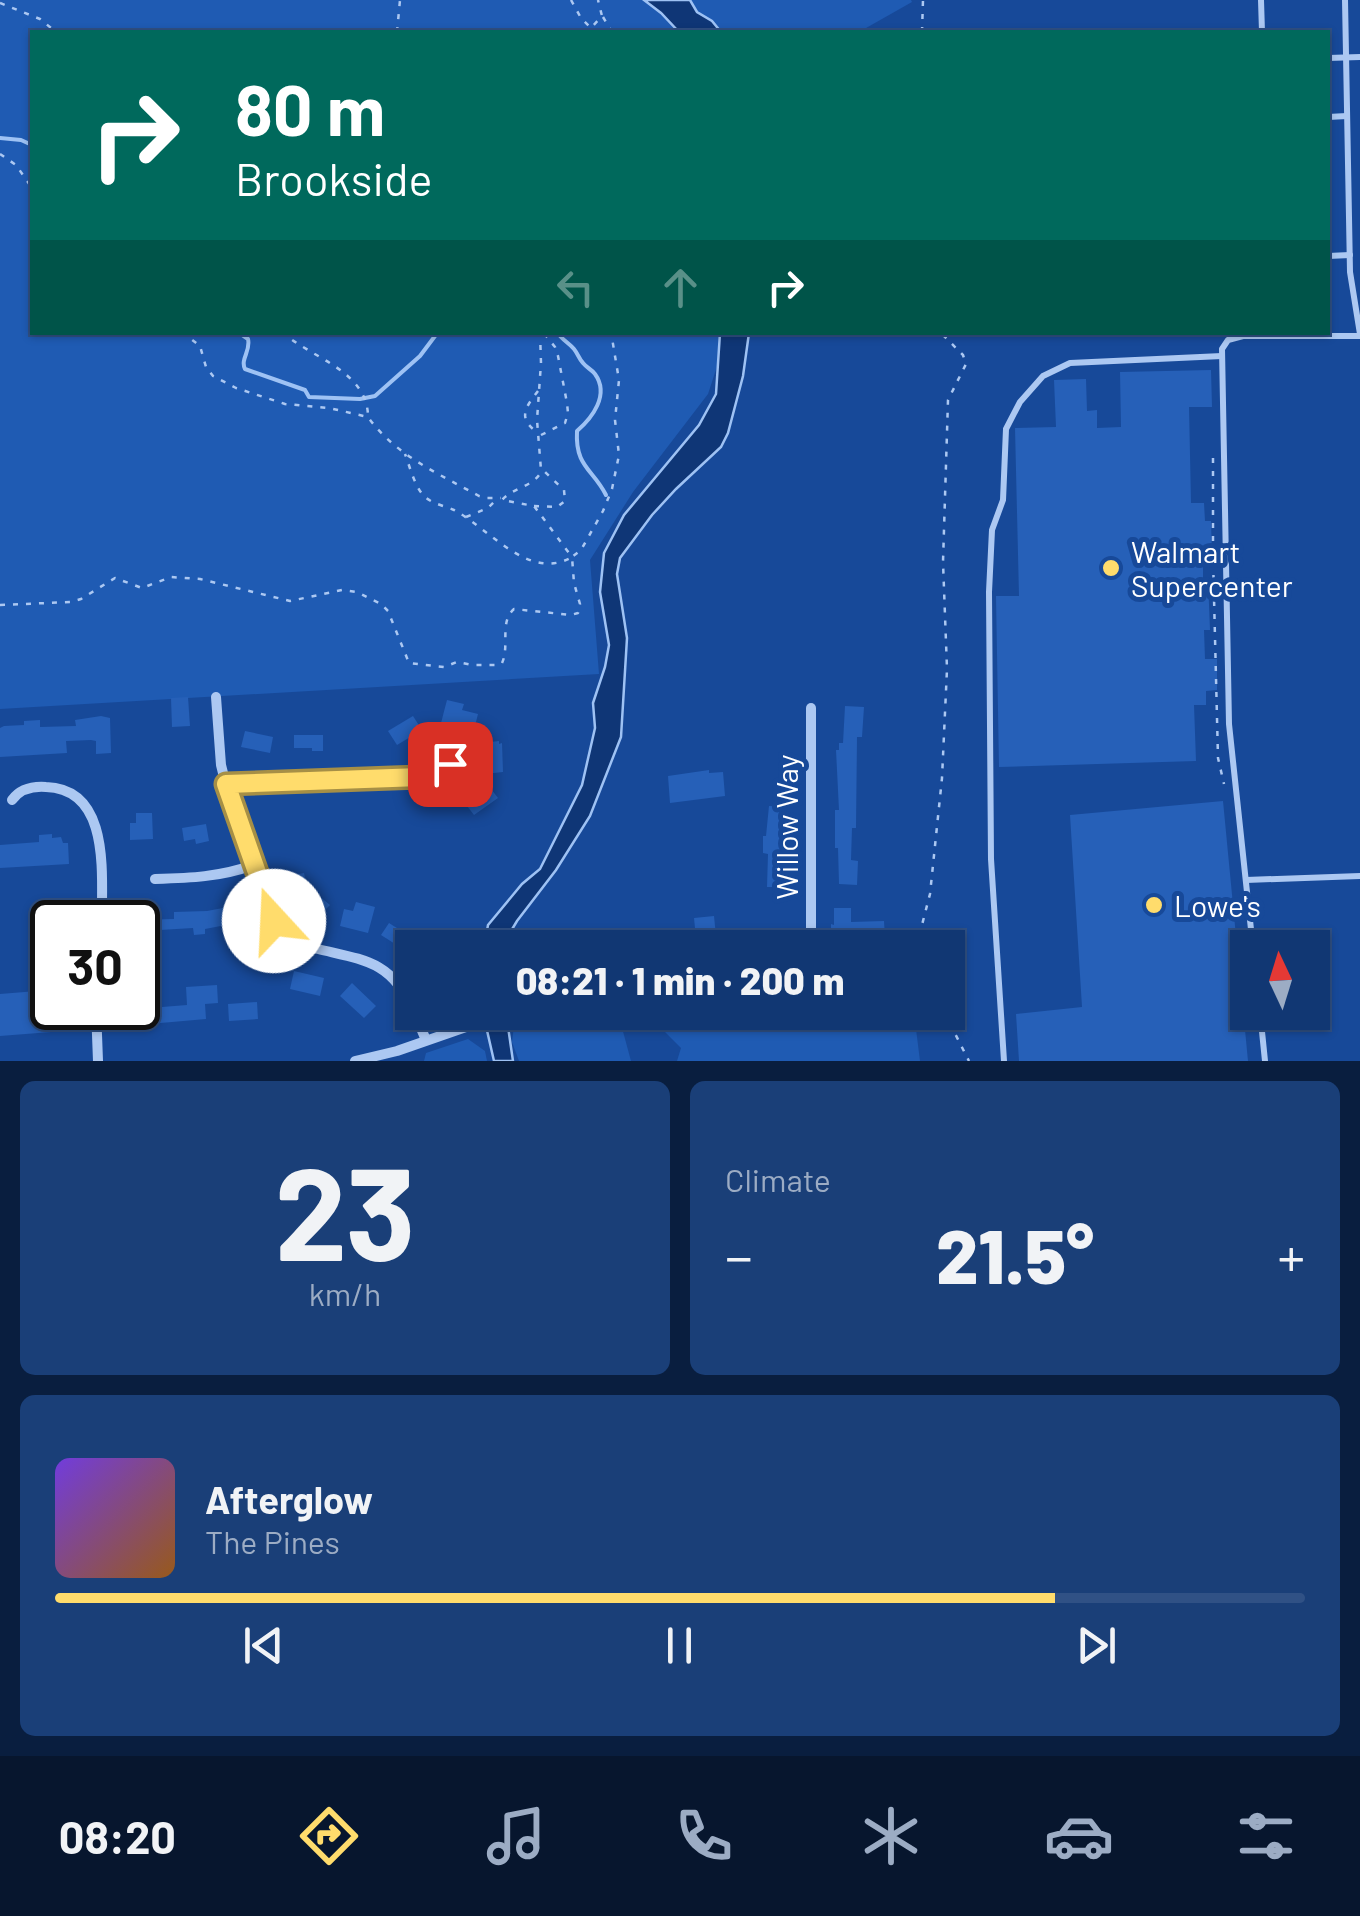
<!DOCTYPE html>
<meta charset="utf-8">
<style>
body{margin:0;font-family:Barlow,sans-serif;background:#1a3f78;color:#f1f3f6;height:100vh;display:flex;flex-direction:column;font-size:38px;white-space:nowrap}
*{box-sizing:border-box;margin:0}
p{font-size:32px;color:#9cacc4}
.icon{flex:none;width:55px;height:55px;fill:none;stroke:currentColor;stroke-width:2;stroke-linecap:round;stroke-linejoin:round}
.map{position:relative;height:1061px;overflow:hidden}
.panel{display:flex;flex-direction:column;gap:20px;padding:20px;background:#091e3f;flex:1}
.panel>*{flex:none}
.hud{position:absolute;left:30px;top:30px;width:1300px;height:305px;border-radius:0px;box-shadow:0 2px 8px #0004,0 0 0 2px #305185;background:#00695c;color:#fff;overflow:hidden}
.needle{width:65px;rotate:356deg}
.fabs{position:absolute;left:1230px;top:930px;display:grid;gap:20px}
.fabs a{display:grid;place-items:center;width:100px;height:100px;border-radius:0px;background:#113773;box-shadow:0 2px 8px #0004,0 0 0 2px #305185;font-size:50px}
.speed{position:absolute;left:30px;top:900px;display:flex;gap:20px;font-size:50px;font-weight:700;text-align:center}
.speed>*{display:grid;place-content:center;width:130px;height:130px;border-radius:50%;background:#113773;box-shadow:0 2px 8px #0004,0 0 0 2px #305185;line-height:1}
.speed .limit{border:5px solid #111;border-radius:15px;background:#fff;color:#111}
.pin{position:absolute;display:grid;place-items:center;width:85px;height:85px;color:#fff;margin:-42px;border-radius:20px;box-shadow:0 5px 15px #0006}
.me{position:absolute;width:110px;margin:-55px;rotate:340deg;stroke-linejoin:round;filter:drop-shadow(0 0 8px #0008)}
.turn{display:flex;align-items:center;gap:35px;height:210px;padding:0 40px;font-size:45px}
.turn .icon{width:130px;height:130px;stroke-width:2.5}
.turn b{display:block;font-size:70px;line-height:85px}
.lanes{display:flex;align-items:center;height:95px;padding:0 40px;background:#0003;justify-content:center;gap:50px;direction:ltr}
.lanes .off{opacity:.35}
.big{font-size:75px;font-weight:800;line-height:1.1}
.panel .tile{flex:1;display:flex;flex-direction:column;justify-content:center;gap:15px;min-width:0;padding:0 35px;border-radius:15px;background:#1a3f78}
.panel .dial{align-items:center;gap:0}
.dial b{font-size:130px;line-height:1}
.song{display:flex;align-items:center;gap:30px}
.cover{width:120px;height:120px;border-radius:15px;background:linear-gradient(135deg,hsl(260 70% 55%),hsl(30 70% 35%))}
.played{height:10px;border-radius:5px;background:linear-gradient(90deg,#ffdc6c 80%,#305185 80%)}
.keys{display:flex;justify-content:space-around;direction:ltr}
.heat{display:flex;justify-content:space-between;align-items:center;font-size:55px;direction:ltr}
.panel .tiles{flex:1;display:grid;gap:20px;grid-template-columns:1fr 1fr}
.tile:last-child{grid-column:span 2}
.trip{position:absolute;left:395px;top:930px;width:570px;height:100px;border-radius:0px;background:#113773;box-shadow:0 2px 8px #0004,0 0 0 2px #305185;font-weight:800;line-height:100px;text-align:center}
.menu{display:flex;height:160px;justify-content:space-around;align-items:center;background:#07162e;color:#9cacc4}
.menu .icon{width:70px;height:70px}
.menu .on{color:#ffdc6c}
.menu b{font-size:45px;color:#f1f3f6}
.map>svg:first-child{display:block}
.green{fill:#1f5bb3}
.water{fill:#0f3676;stroke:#9ec2f4;stroke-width:2.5}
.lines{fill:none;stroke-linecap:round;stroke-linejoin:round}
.stream{stroke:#9ec2f4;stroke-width:4}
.building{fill:#2660b8}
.path{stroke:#acc8f2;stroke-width:2.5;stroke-dasharray:5 8;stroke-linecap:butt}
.lane{stroke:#acc8f2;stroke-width:6}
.street{stroke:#acc8f2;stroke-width:10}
.route-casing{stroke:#a68f46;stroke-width:25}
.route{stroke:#ffdc6c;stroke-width:18}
.poi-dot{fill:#ffdc6c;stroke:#174999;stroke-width:4}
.labels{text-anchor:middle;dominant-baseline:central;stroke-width:10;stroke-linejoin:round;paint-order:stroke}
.poi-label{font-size:30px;fill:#fff;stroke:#174999;text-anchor:start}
.street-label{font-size:30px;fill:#fff;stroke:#174999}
</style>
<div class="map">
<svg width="1360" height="1061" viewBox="0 0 1360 1061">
<rect width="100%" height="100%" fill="#174999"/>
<g class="green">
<path d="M0,0h911l1,2 -53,30h-827v300h695v4l-19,58 -75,98 -43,68 9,114 -599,35z"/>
<path d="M539,1013h79l13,48h-112l-7,-19 2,-16z"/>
<path d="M652,1013h262l6,48h-243l4,-13 -26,-26z"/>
<path d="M468,1039l17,12 2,10h-63l2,-8z"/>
</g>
<g class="water">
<path d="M644,0h46l7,12 15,9 9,11h-42l-18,-19z"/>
<path d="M720,333h29l-6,43 -15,57 -7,14 -45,42 -24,26 -32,43 -3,16 10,64 -6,99 -31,79 -34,54 -39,51 -9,15 -3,11h-21l4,-22 34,-41 18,-15 42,-84 13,-57 -2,-25 12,-36 4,-22 -9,-53 4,-39 20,-38 75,-90 17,-31z"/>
<path d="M483,1013h23l7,48h-19z"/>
</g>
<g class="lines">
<g class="stream">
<path d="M0,138l21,2 11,5"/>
<path d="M238,332l10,7c3,12 -8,20 -3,30l60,21 4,7 51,2 15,-3 45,-40 18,-24"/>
<path d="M557,332c5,8 12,11 17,17 4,5 5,10 9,14 5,6 7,5 12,11 15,21 -3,44 -18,57 -2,36 16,38 29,64"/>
</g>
</g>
<g class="building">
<path d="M1211,370l1,37h-23l2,96h13l1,18h6l1,35h-9v23h5l2,51h-6l1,29h12v31l-11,1v14h-12l2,56 -197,6 -3,-171h23l-4,-168 41,-1 -2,-47 32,-1 1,32 10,-1v18l24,-1 -1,-55z"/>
<path d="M188,697l2,29 -18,1 -1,-29z"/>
<path d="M447,700l17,4 -2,6 16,4 -4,16 -33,-7z"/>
<path d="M845,706l19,1 -2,30h-5l-1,91h-4l-1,32 7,1 -1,24 -18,-1 -1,-36h-3v-38h4l-3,-60h3v-7h4z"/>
<path d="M101,716l9,2 1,35 -15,1v-13l-5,-1 -25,1 1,12 -67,4v-29l4,-2 20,-1v-4l16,-1v7l36,-1 -1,-6z"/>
<path d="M413,716l9,14 -25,15 -9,-14z"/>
<path d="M245,731l28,6 -3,16 -29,-6z"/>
<path d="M294,735h29v16h-11v-3h-18z"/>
<path d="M499,741v3l3,-1 1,29 -18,2 -3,-31z"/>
<path d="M709,770v3l14,-1 2,24 -55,7 -2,-27z"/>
<path d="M488,785l10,13 -24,17 -10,-13z"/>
<path d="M1223,801l25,260h-229l-3,-47 66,-7 -12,-192z"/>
<path d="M769,806l15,1 -1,7h3l-1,73h-18l1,-33 -5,-1v-17h3z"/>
<path d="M136,813h16l1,26 -23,1v-17h6z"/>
<path d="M206,824l3,17 -13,3 -1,-5 -11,2 -2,-13z"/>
<path d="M52,834v4l9,-1 2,6h5l1,21 -69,4v-23l39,-3v-7z"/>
<path d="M304,873l3,13 23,19 -12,12 -4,-3 -3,3 -10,-9 2,-3 -8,-7 1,-2 -7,-20z"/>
<path d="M356,902l19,5 -7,26 -28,-7 4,-17 9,2z"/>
<path d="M244,904l3,17 -42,8v5l-11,1 -1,-7 -33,2v6l-22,1v-17l36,-1v-7l33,-1z"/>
<path d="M834,908h17v14l33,-1 1,17 -8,1 1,3h-47v-18l3,1z"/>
<path d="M714,916l2,20 -20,2 -2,-20z"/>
<path d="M389,923l22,14 -8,12 -22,-14z"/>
<path d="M294,971l30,7 -4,18 -30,-7z"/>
<path d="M352,983l24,23 -12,12 -24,-22z"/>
<path d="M217,985l1,18 -13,1 1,15 -68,6 -1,-16 50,-4 -1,-18z"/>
<path d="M49,990l2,42 -51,4v-42z"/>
<path d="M257,1002l1,17 -29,2 -1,-17z"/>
</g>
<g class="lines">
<g class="path">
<path d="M571,0l10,18 10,10 11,-12 -4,-16"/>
<path d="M0,3l40,16 16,13"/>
<path d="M603,17l9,15"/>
<path d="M397,32l3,-32"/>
<path d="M922,32l1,-32"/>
<path d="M0,154l16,11 16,23"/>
<path d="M182,332l18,14 6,21 7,9 23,12 49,16 44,4 39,9c27,38 71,57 111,79l8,2h14"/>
<path d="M282,332c29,26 86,39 86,85"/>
<path d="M540,332l1,31 -4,57 4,50"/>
<path d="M538,391c-13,17 -21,27 0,42"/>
<path d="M541,435l24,-12 3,-10 -1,-10 -9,-47 -3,-9 -12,-15"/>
<path d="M1213,458v99l5,201 6,26"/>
<path d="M534,506l23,1 8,-6 -1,-11 -19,-18h-4c-8,15 -29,16 -39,28l32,6 38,51 9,-7 22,-39 9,-22 7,-34 -4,-35 4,-40 -8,-48"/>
<path d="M466,517l22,-9 9,-9"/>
<path d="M0,605l71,-3 10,-3 34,-21 27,10 29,-11 29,2 90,22 52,-11 15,2 24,12 7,7 21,52 35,4 13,-5 16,3h24l5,-2c8,-17 -3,-41 12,-54l57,6 7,-2 2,-9 -6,-21 -2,-26c-43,25 -82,-28 -118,-47 -9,-4 -21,-6 -29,-13 -10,-9 -15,-30 -20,-43"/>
<path d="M916,948l14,-54 12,-116 5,-109 -4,-107 5,-162 18,-36 -3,-9 -23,-23"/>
<path d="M1243,951l5,33"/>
<path d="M944,1012l25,49"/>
<path d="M518,1016l13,-4"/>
</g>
<g class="lane">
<path d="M1261,0l1,32"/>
<path d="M1345,0l5,272 10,62"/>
<path d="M1328,58l32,-1"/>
<path d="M1328,117l19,-1"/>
<path d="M1328,256l22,-1"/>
<path d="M1246,880l114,-4"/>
<path d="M1253,948l-24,-224 -7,-375 6,-9 15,-4h117"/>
<path d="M1260,1012l5,49"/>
<path d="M1004,1061l-13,-202 -2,-267 3,-62 11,-30 3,-71 14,-27 23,-26 27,-13 152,-7"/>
</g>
<g class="street">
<path d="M216,697l5,68 5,20 47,136c5,6 10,14 16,18 8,6 19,7 29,10 46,11 73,12 94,59"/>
<path d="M226,785l194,-8 30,-13"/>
<path d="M12,800c8,-11 20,-14 34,-13 66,2 55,90 56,135"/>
<path d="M155,879c34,-1 66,-2 98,-14"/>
<path d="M811,948v-240"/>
<path d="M96,1008l2,53"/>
<path d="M414,1012l12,28"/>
<path d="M355,1061l42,-10 112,-39"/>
</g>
</g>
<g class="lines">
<defs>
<path id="route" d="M274,921l-48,-137 194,-7 30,-13"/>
</defs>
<use href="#route" class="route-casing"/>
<use href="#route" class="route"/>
</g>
<g class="poi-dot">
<circle cx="1111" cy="568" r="10"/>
<circle cx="1154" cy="905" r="10"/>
</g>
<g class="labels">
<g class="poi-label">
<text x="1131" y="551">Walmart<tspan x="1131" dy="34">Supercenter</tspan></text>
<text x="1174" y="905">Lowe's</text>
</g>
<g class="street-label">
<text transform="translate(786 827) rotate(-90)">Willow Way</text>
</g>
</g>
</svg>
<div class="fabs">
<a><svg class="needle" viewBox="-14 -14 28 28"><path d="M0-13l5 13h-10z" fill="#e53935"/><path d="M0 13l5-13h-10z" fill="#9cacc4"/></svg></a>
</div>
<div class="speed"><div class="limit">30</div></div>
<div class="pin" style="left:450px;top:764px;background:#d93025"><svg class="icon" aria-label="arrive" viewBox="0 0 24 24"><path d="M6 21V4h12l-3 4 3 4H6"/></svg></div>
<svg class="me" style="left:274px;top:921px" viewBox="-20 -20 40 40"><circle r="19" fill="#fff"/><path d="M0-13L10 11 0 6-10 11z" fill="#ffdc6c"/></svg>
<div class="trip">08:21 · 1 min · 200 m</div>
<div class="hud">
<div class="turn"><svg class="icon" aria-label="right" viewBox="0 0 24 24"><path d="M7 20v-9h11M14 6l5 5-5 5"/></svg><div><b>80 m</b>Brookside</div></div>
<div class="lanes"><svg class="icon off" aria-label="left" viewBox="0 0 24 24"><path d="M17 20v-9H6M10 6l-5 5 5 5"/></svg><svg class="icon off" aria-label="ahead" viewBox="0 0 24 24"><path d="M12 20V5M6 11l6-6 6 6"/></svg><svg class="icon" aria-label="right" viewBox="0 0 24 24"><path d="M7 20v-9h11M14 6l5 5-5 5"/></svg></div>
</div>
</div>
<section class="panel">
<div class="tiles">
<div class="tile dial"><b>23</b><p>km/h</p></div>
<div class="tile"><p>Climate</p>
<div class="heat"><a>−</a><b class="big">21.5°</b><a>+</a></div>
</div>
<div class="tile">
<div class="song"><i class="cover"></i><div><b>Afterglow</b><p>The Pines</p></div></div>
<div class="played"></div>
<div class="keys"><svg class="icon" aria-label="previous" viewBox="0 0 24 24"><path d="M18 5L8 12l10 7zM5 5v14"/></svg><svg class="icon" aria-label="pause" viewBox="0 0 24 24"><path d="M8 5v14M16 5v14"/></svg><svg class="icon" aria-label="next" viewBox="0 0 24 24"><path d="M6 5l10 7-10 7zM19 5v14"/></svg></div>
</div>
</div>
</section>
<nav class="menu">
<b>08:20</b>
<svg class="icon on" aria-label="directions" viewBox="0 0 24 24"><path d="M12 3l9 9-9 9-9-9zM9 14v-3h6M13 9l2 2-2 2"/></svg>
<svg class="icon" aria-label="music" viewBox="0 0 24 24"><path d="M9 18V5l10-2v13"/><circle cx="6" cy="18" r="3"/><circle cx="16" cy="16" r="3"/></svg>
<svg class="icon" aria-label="phone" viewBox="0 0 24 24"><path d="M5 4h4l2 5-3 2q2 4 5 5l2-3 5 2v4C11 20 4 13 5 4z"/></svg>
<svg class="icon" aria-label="climate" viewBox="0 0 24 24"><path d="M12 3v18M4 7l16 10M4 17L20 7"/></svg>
<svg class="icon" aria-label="car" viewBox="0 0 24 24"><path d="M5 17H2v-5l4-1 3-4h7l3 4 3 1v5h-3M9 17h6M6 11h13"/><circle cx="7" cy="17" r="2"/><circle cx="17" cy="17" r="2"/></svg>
<svg class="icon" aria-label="filters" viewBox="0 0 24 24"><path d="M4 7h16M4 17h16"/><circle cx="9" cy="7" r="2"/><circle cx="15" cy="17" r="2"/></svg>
</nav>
